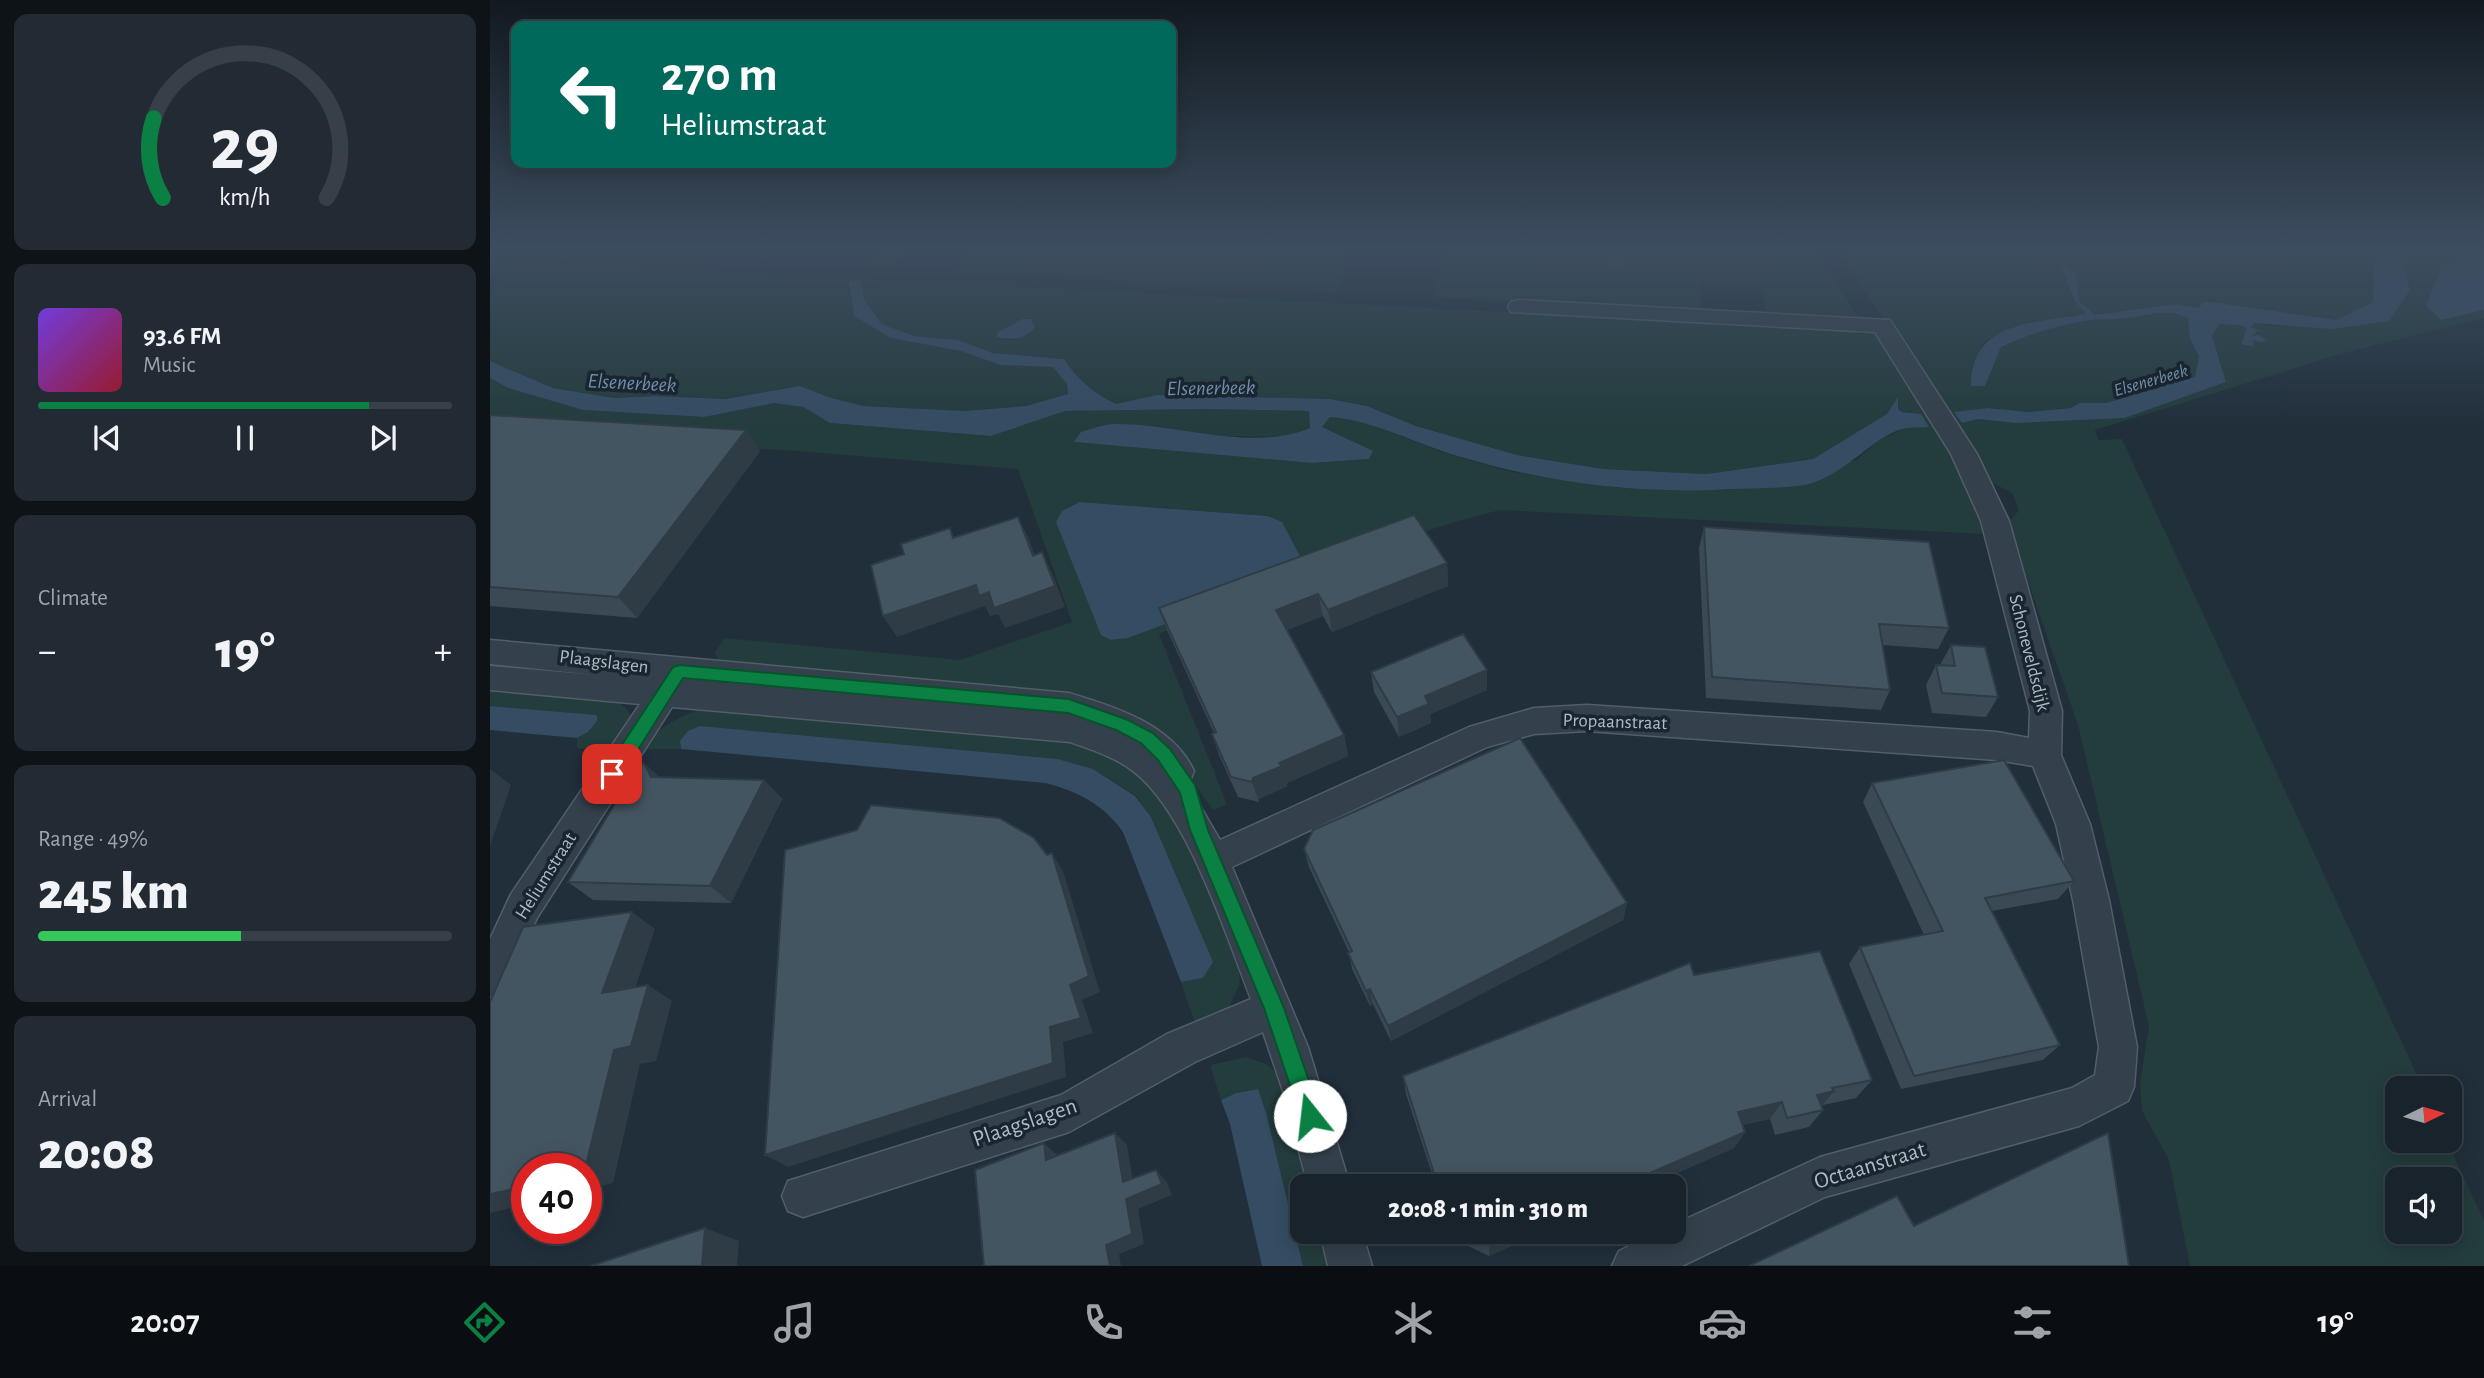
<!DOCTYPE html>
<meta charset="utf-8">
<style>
body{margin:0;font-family:"Alegreya Sans",sans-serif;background:#222b34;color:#f1f3f6;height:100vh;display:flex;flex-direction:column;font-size:26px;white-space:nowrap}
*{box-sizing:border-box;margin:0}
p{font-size:23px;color:#9fa4a9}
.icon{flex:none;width:38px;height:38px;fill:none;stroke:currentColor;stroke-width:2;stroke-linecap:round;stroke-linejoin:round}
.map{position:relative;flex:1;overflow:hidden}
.sheet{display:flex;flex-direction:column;gap:14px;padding:14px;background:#0e1318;width:490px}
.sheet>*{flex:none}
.guide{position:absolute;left:21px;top:21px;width:665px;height:147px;border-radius:14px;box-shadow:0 4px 18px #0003,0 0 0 2px #374048;background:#00695c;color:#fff;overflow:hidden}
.needle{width:46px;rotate:85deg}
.buttons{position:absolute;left:1895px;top:1076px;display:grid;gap:14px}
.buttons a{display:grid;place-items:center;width:77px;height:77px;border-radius:14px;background:#19232c;box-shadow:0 4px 18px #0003,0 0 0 2px #374048;font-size:35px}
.speed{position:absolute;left:21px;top:1153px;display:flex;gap:14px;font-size:35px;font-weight:700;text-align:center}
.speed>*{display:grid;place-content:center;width:91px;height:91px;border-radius:50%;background:#19232c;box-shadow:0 4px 18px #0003,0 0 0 2px #374048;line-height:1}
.speed .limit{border:10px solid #d22;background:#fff;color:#111}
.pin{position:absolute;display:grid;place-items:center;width:60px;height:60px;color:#fff;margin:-30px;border-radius:14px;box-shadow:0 4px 10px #0006}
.me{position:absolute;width:77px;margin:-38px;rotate:344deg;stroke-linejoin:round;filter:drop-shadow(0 0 5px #0008)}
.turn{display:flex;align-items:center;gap:24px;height:147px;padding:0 35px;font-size:32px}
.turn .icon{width:91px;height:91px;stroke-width:2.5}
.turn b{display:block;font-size:49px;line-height:60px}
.big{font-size:52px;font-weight:800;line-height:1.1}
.sheet .tile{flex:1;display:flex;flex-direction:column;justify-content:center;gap:10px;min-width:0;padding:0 24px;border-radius:14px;background:#222b34}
.sheet .dial{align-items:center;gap:0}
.dial svg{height:182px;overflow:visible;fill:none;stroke:#374048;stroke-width:7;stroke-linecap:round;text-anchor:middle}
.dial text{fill:#f1f3f6;stroke:none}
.song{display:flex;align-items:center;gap:21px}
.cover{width:84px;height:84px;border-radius:10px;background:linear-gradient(135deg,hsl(260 70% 55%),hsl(350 70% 35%))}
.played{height:7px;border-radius:4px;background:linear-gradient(90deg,#0b8043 80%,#374048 80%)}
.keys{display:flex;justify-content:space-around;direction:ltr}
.heat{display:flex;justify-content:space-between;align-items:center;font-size:38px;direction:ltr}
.charge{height:10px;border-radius:5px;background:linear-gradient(90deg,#34c759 49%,#374048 0)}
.trip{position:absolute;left:800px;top:1174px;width:396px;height:70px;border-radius:14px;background:#19232c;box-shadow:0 4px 18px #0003,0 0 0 2px #374048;font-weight:800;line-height:70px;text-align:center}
.tab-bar{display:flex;height:112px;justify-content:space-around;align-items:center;background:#0a0e12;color:#9fa4a9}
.tab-bar .icon{width:49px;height:49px}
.tab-bar .active{color:#0b8043}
.tab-bar b{font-size:32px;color:#f1f3f6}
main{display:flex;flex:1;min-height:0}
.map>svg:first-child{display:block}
.green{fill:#233c3c;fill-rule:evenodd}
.water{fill:#344d63}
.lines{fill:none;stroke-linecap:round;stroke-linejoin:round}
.minor-casing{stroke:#525e69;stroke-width:3}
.minor{fill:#34404b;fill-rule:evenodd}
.wall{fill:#3a4954}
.shaded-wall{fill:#303c45}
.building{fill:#445562;stroke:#303c45;stroke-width:2}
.route{fill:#0b8043;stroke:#07532c;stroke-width:2}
.labels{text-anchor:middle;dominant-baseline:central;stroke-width:7;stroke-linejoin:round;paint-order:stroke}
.far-water-label{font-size:18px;font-style:italic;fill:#6f90ac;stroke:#1a252f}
.street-label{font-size:19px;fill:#afbbc7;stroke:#1a252f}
.water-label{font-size:21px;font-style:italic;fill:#6f90ac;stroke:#1a252f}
.near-street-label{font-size:23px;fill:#afbbc7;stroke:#1a252f}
</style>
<main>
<section class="sheet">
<div class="tile dial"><svg viewBox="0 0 100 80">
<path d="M14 69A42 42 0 1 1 86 69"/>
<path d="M14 69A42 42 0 0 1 10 34" stroke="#0b8043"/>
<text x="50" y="56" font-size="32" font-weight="700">29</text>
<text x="50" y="72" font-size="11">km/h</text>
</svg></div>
<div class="tile">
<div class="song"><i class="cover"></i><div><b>93.6 FM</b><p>Music</p></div></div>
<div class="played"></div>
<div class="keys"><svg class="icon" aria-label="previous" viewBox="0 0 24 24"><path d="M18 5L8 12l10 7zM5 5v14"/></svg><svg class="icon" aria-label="pause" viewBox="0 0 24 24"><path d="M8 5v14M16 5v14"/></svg><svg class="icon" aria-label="next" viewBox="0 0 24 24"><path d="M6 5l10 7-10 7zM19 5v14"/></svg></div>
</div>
<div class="tile"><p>Climate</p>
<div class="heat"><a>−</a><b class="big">19°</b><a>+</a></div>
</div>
<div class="tile"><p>Range · 49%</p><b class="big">245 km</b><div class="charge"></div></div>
<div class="tile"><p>Arrival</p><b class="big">20:08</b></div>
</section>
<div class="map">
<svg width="1994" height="1266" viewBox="0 0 1994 1266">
<rect width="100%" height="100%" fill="#212f3b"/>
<g class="green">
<path d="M392,249h23l-12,20 -22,-1z"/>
<path d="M481,249h380l-11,43 -385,-20z"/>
<path d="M955,249h373l2,10 37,57 -91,-3 -3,-29 -64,-3 2,30 -267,-14z"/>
<path d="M1352,249h540l-9,17v36l-37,18 -124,-18 -13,6 -25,-4 -79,11 -16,-14 -2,-26 -16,-11 14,37 11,13 -72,12 -31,17 -12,27 14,16 16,-39c28,-13 60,-23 90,-27 13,-1 26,0 39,-2 20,-3 38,-10 58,0l2,21 9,17 -4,21 -89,26h-27l-8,5 -42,4 -41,-4 -26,15 16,-4 37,4 110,-5 101,-36 -14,-46 6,-12 22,1 7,3 6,17 -2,-8 3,-5h9l-12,-5 2,-4 19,3 117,-5 13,-56 11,-16h71v8l-10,-2 -33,65 43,-10v8l-144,36 -245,76 4,10 23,-1 301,649h-25v53h49l37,80v45h-294l-21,-106 -27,-49 -2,-27 9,-58 -71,-301 -70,-201 11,-14 -7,-17 -27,-14 -20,-38 -119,-179zM1908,1180h52v52h-52z"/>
<path d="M0,260l1385,71 80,122 33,81 -488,-24c-118,29 -228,79 -341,124l68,170 -14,6 -44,-62 -450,-84 -4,-12 9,-14 236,22 112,-38 -54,-153 -222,-18 -306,-18v-55l18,10 75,22 121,7 70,-14 29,4 27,16 161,13 74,-25 141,-2 104,2v17l-21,9 -59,-1 -155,6 237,21 57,-4 3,-8 -50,-24 7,-10 31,3 82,32 66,19 110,17 111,2 127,-30 22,-19 25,-12 25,-3 -7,-12 -19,-2 -4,-4v-9l-10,15 -75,45 -107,15 -102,-5 -87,-14 -101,-29 -49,-20 -37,-7 -172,-4 -42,10c-23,-12 -38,-25 -52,-46l-71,-6 -35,-13 -44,-4 -32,-12 -17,-23 -5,-21 -11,2 42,56 70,13 39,14 53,2 15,17 1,10 -43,12 -62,5 -100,-5 -33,-8 -31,-12 -75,13 -69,-3 -42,2 -61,-10 -63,-27v-67l7,-12 -3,-8 -4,-1zM532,319h9v15l-20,6 -15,-2 2,-6zM589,502l189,14 19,63 -159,59 -17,2 -42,-134z"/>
<path d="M0,688l119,12c12,3 20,8 24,21l-17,31 -39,-4v-10l11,-6 8,-17 -106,-9z"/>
<path d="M211,709l317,27 64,8 48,22 43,43 33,67 33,94 1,13 -15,33 -28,13 -16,-47 22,-4 9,-16 -61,-145 -16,-22 -42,-26 -35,-10 -378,-18 1,8h-38c13,-21 35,-32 58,-40z"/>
<path d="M756,1057l20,7 19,17 30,105h-13v46h25l9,34h-33l-45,-177 -22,4 -15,7 -11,-35z"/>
</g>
<g class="water">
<path d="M1892,249h31l-10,16 7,25 -21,31 -57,8 -78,-6 -3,4 13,5 -7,-1 -5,5 7,-1 7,5 -5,2 -8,-2v6l-12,-2 6,-16 -7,-3 -21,-1 -7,12 14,46 -101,36 -110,5 -37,-4 -16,4 -8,-11 34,-4 41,4 42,-4 8,-5h27l89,-26 4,-21 -9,-17 -2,-21c-20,-10 -38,-3 -58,0 -13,2 -26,1 -39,2 -30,4 -62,14 -90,27l-16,39h-14c-1,-66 67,-63 115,-72l-11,-13 -15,-38 17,12 2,26 16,14 80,-11 24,4 4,-6h9l124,18 37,-18v-36z"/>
<path d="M1984,255l10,2v53l-43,10 -15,-14 16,-41z"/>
<path d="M370,280l5,21 17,23 32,12 44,4 35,13 71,6c14,21 29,34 52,45l41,-9 173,4 37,7 49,20 101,29 87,14 102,5 107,-15 74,-45 11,-17v12l4,3 19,2 8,13c-9,1 -19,0 -27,2 -30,9 -56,44 -90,54 -19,6 -58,5 -79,6 -92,6 -185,-6 -272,-32 -46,-13 -84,-36 -131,-40l-8,10 51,24 -4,8 -57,4 -238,-21 7,-10c10,-3 21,-7 31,-8 63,-2 139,29 198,4l-1,-17 -103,-2 -141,2 -74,25 -161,-13 -27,-16 -29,-4 -70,14 -121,-7 -75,-22 -18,-10v-17l63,27 61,10 42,-2 69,3 75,-13 31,12 33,8 100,5 62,-5 42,-12 -1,-10 -14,-17 -53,-2 -39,-14 -70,-13 -37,-22 -5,-35z"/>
<path d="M532,319h9l4,8c-8,13 -26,13 -39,10l2,-5z"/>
<path d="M589,502l189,14 14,6 20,38 -15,19 -159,59 -17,2 -10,-5 -45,-113 6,-11z"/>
<path d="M0,706l107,9v6l-9,11 -11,6 -87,-8z"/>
<path d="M210,726l358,33 35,10 42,27 16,21 62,145 -10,16 -22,4 -58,-150c-19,-27 -45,-41 -78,-49l-364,-34 -1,-8 8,-10z"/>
<path d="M768,1089l8,24 37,153h-41l-32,-142 -9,-24 15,-7z"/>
</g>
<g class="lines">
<defs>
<g id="minor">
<path d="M1029,300l371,20 87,134 32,67 53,190 -1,44 29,69 19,76 28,147 -3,40 -6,14 -49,25 -254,71 -143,69h-70l7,-15 39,-19h15v-7l147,-68 252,-69 23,-13 4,-28 -26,-147 -17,-76 -23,-58 -36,-6 -410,-29 -53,3 -47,13 -255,120 76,180 42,139h-42l-24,-92 -21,-62 -68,30 -126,70 -266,85 -15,-6 -6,-15 6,-15 273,-86 106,-61 84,-35c-25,-64 -64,-187 -118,-228 -18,-14 -41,-21 -63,-29l-398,-35 -135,211 -34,74 -13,5v-58l21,-45 129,-190 -150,-14v-24l106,9 -106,-11v-24l579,53c46,14 103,31 125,78l-4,10 -4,1 34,58 249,-113 65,-19 53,-3 410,27 32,6 1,-27 -49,-190 -30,-67 -76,-122 -364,-20 -3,-5 3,-5z"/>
<path d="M830,1232h42l10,34h-44z"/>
</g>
</defs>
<use href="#minor" class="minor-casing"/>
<use href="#minor" class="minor"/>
</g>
<g class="wall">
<path d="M1118,249h18l-2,19h-16z"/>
<path d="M0,415l270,36 -123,167 -147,-12z"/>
<path d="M1214,527l245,101 -11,21 -56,-4 8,45 -9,20 -175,-12 -7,-150z"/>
<path d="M957,563l1,23 -116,46 -9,-16 -36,14 57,105 4,21 -61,27v3l-28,13v3l-21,-5 -19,-42 -7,-21 2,-1 -47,-103 -8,-22z"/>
<path d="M1461,645l47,52 -12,20 -54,-4 -6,-28 10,-20h4z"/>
<path d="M881,672l116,18 -57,24 1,9 -32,14 -25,-45z"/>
<path d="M154,763l15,14 105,3 18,19 -51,104 -138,-3 -25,-18z"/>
<path d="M1382,783l202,98 -16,18 -66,12 68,134 -17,15 -142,29 -52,-125 11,-17 64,-12 -61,-133z"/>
<path d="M814,849l323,54 -4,17 -232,121 -18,-37 -3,2 -18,-37 -3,-17 -40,-85z"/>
<path d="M1204,975l178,105 -16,18 -33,7 -2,1 2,4 -14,17 -34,8 -5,-16 -28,6 3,7 -11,16 -87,38h-211l-30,-92 -3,-18z"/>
<path d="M960,1232h93l-54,24 -37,-18z"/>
</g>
<g class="shaded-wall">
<path d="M256,430l14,21 -123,167 -19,-21z"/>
<path d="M528,517l10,20 15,39 -10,-20z"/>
<path d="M552,552l10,21 13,34 -60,21 -7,-14 -8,2 -5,-10 -88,31 -14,-21 93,-31 13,7z"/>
<path d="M957,563l1,23 -116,46 -4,-22z"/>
<path d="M828,594l5,22 -42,16 -5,-22z"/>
<path d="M997,670v20l-57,24 1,9 -32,14 -2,-20 28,-21z"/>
<path d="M854,735l4,21 -61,27v3l-28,13v3l-7,-20 1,-4 26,-15z"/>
<path d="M154,763l21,20 -14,-6z"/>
<path d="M0,769l21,16 -21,61z"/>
<path d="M274,780l18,19 -51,104 -21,-17z"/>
<path d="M562,853l11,18 37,121 -18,8 11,33 -30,9 3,35 -278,90 -23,-12 285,-128 20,-42z"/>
<path d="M1137,903l-4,17 -232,121 -3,-15z"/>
<path d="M142,912l23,17 -27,80 -26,-16z"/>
<path d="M158,985l24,16 -16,60 -16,3 -27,119 -27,7v-21h-1l29,-119z"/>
<path d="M880,989l3,15 -3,2 -4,-15z"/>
<path d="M1344,1091l-14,17 -3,-13z"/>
<path d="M1292,1102l-12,17 -42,9 10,-16z"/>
<path d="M1255,1132l-11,16 -87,38h-27z"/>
<path d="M625,1133l12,12 8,48 -12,-11z"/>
<path d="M554,1143l13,12 -11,5z"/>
<path d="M666,1170l11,12 5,13 -34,14 6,35 -25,10 2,12h-11l-4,-21 20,-46z"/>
<path d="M37,1186v18l-37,9v-19z"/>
<path d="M215,1228l34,13 -2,25h-35z"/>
<path d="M1025,1232h28l-54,24v-12z"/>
</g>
<g class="building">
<path d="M1119,249h17v5l-17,-1z"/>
<path d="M0,415l256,15 -128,167 -128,-10z"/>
<path d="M924,515l33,48 -119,47 -10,-16 -42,16 68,125 -65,28 3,3 -29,12 -1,4 -21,-5 -19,-43 4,-2 -57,-124z"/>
<path d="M528,517l15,39 9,-4 13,34 -61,22 -5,-16 -10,4 -3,-11 -93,31 -12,-51 33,-11 -3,-10 49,-16 3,10z"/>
<path d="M1214,527l225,15 20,86 -70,-4 11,66 -178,-13z"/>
<path d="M973,634l24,36 -62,26 4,8 -32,13 -26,-45z"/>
<path d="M1461,645l34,2 13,50 -56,-4 -6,-28 19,1z"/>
<path d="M1030,738l107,165 -239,123 -18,-37 -4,2 -18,-38 4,-2 -48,-102 9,-19z"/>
<path d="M1514,760l70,121 -89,17 75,147 -146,31 -54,-129 83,-16 -71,-148z"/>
<path d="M154,763l7,14 113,3 -54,106 -142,-4 52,-87 -8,-14z"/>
<path d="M381,805l128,13 35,20 13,17 5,-2 37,123 -19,9 11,33 -31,9 3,36 -288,92 20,-305 72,-20z"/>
<path d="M142,912l-30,81 46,-8 -17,61 -17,4 -29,119h-58v17l-37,8v-192l33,-75z"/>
<path d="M1330,951l52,129 -40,8 2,3 -17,4 6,15 -36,8 -5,-16 -44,10 7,20 -125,54h-182l-35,-110 287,-113 4,12z"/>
<path d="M625,1133l8,49 33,-12 6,14 -36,15 6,35 -26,11 4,21h-126l-9,-96 69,-27 2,17z"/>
<path d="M1618,1133l21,133h-380l148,-70 17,30z"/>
<path d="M215,1228l-3,38h-111z"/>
<path d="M975,1232h50l-26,12z"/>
</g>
<linearGradient id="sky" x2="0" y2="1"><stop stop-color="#121a20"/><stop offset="0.58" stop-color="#3d4d60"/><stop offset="1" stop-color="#3d4d60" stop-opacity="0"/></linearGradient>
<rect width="1994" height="427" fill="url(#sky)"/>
<path class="route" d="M189,665l390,34 59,21 25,13 17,16 25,36 13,45 76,178 37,108 -3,8 -8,3 -7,-3 -39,-116 -74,-178 -10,-37 -22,-33 -17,-17 -25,-13 -48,-17 -385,-35 -64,102 -7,2 -6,-2 -2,-6 2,-5 67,-102z"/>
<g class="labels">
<g class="far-water-label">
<text transform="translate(1661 381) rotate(-16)">Elsenerbeek</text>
</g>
<g class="street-label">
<text transform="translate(1539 653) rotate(76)">Schoneveldsdijk</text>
<text transform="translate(114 662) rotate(7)">Plaagslagen</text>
<text transform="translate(1125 722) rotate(2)">Propaanstraat</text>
<text transform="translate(56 876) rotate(-58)">Heliumstraat</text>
</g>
<g class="water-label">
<text transform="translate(142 383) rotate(3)">Elsenerbeek</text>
<text transform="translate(721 388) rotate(-1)">Elsenerbeek</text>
</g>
<g class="near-street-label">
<text transform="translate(535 1123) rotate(-19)">Plaagslagen</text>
<text transform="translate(1380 1166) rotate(-17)">Octaanstraat</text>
</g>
</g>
</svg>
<div class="buttons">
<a><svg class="needle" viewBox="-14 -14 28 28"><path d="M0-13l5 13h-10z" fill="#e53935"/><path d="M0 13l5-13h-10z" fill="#9fa4a9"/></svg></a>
<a><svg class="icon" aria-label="sound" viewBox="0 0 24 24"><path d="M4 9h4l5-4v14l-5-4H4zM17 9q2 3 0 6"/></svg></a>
</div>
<div class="speed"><div class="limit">40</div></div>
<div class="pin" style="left:122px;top:774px;background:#d93025"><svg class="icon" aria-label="arrive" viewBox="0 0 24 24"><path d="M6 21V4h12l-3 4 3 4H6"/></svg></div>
<svg class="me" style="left:820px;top:1116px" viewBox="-20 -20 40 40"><circle r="19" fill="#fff"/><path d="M0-13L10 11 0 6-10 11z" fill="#0b8043"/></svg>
<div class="trip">20:08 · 1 min · 310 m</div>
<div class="guide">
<div class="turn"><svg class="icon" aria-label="left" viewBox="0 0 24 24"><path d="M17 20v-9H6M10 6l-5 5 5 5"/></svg><div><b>270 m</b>Heliumstraat</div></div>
</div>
</div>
</main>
<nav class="tab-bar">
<b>20:07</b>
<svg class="icon active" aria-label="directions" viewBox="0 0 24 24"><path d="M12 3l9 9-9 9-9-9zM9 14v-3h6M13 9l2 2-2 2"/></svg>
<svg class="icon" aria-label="music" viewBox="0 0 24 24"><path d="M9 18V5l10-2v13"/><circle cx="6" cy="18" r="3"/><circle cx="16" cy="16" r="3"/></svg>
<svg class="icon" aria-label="phone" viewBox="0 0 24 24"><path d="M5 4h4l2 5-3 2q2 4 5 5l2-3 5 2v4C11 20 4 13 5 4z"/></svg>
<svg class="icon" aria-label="climate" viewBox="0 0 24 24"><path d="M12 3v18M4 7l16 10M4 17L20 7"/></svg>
<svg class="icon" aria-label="car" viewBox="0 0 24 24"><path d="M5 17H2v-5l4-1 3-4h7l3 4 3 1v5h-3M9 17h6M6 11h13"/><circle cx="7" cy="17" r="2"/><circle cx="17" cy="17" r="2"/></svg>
<svg class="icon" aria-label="filters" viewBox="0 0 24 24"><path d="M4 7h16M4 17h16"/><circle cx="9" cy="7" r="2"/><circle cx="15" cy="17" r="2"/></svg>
<b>19°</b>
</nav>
